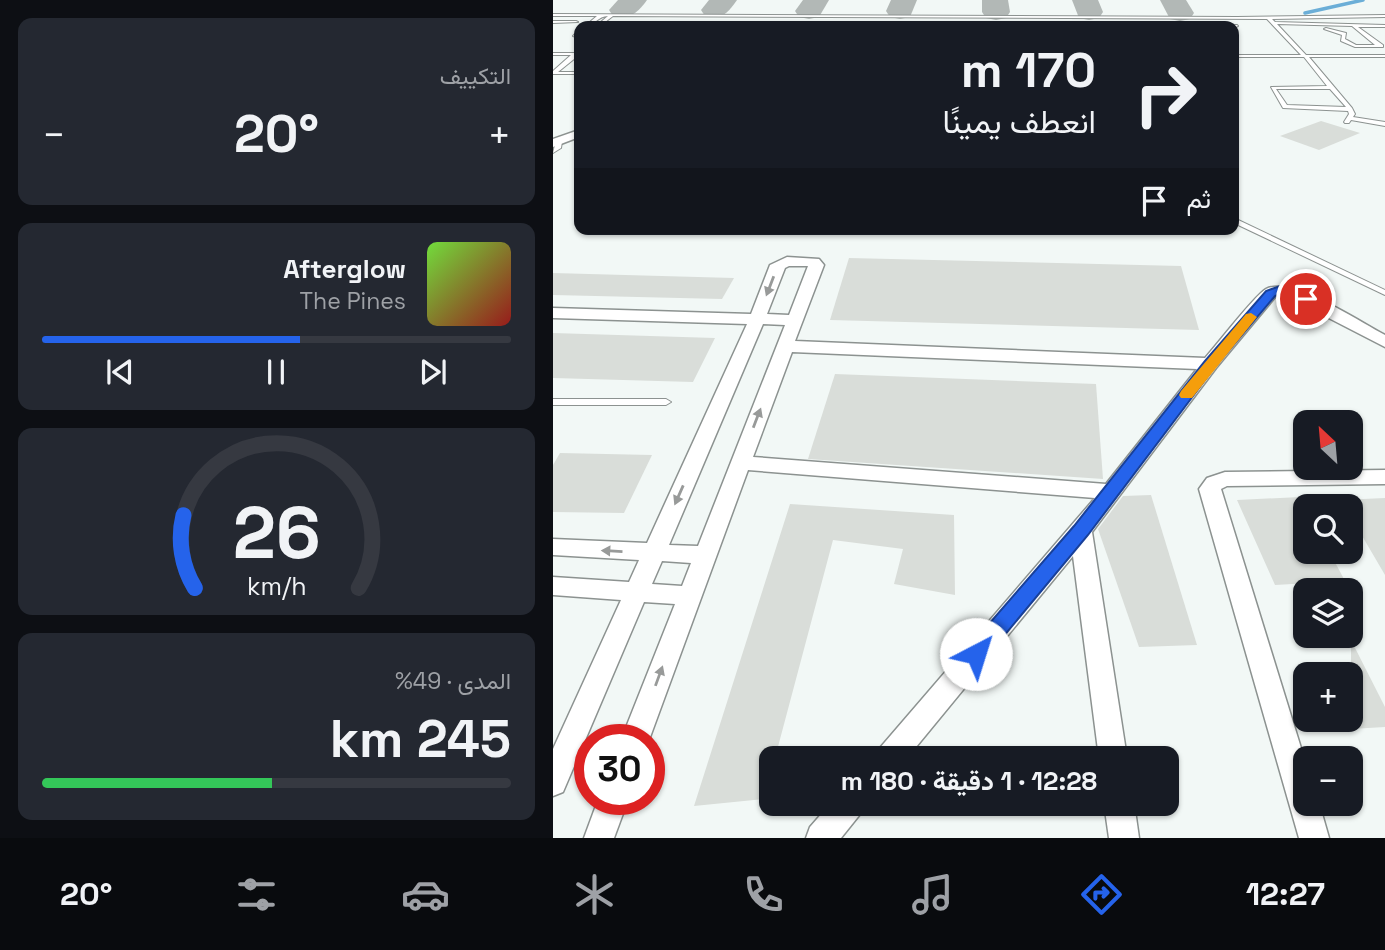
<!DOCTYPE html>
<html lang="ar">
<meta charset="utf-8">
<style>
body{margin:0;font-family:"Space Grotesk",Vazirmatn,sans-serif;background:#242831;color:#f1f3f6;direction:rtl;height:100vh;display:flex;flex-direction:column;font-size:26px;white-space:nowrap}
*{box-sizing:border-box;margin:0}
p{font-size:23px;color:#9ea1a6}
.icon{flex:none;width:38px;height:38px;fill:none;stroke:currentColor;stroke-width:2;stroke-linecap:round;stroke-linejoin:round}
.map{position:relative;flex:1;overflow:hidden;direction:ltr}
.panel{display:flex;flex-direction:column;gap:18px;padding:18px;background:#0d0f14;width:553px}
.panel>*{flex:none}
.hud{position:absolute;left:21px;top:21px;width:665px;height:214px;border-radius:14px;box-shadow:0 2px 5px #0004;direction:rtl;background:#171b24;color:#f1f3f6;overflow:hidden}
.needle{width:46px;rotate:334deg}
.tools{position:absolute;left:740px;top:410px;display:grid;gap:14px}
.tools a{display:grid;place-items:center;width:70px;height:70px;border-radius:14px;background:#171b24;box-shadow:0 2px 5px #0004;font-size:35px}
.speed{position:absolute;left:21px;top:724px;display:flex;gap:14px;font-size:35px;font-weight:700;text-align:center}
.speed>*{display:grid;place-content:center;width:91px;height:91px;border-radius:50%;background:#171b24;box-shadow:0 2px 5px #0004;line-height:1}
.speed .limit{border:10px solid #d22;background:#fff;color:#111}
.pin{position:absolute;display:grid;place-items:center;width:60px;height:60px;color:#fff;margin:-30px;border:4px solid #fff;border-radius:50%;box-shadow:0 2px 7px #0007}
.me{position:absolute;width:77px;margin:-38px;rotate:40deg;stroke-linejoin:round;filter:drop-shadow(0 0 5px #0008)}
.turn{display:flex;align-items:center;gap:24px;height:147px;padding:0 28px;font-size:32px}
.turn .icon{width:91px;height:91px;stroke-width:2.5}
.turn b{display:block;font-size:49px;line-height:60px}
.then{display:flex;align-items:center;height:66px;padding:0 28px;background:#0003;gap:14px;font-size:26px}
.big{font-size:52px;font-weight:700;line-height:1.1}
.panel .tile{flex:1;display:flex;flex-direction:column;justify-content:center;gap:10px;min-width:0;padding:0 24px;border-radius:14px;background:#242831}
.panel .dial{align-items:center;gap:0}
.dial svg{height:182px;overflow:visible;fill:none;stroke:#363941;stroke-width:7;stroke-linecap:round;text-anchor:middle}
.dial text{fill:#f1f3f6;stroke:none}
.song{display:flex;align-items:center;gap:21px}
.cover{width:84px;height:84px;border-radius:10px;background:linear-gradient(135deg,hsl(100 70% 55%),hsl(0 70% 35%))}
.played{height:7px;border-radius:4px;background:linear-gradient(90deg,#2563eb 55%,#363941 55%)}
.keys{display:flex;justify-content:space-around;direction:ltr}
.heat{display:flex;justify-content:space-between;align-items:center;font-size:38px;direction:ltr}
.charge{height:10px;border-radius:5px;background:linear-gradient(90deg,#34c759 49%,#363941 0)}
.trip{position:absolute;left:206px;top:746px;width:420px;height:70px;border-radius:14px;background:#171b24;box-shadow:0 2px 5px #0004;font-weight:700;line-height:70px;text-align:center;direction:rtl}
.tabs{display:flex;height:112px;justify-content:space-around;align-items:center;background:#090b0e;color:#9ea1a6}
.tabs .icon{width:49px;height:49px}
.tabs .current{color:#2563eb}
.tabs b{font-size:32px;color:#f1f3f6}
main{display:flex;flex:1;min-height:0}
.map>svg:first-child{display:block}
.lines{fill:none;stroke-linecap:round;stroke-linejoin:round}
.stream{stroke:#6baed7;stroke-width:3.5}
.taxiway{fill:#b2b8b6;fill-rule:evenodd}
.building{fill:#d9ddd9}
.service-casing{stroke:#8c9290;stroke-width:2}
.minor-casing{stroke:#8c9290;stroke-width:3}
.service{fill:#fff;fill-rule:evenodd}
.minor{fill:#fff;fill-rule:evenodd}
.oneway{fill:#989a99}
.route{fill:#2563eb;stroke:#184099;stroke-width:2}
.slow{fill:#f59e0b}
</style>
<main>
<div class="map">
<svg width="832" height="838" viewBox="0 0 832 838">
<rect width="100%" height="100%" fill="#f2f8f6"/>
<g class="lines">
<path class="stream" d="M752,13l58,-13"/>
<g class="taxiway">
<path d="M65,0h29c-9,13 -18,20 -34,16l-4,-6z"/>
<path d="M156,0h28c-9,13 -15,20 -32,16l-4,-6z"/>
<path d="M250,0h26l-10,17 -10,2 -10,-2 -4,-6z"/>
<path d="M338,0h26l-7,17 -10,2 -10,-2 -4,-6z"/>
<path d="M429,0h26l2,12 -4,6 -10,2 -10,-2 -4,-6z"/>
<path d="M519,0h26l5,12 -4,6 -10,2 -10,-2z"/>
<path d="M607,0h26l8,13 -4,6 -10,2 -10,-2z"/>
</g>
</g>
<g class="building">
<path d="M768,121l39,12 -41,17 -39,-14z"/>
<path d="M296,258l332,8 18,64 -369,-10z"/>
<path d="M0,273l181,5 -12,21 -169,-4z"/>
<path d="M0,333l162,5 -22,44 -140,-4z"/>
<path d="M282,374l261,10 7,95 -295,-20z"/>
<path d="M7,453l92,2 -28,58 -71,-1v-47z"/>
<path d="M598,495l46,150 -58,2 -41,-118 25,-33z"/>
<path d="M747,497l5,10v44h24l16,30 -70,4 -38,-85z"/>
<path d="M832,498v77l-34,-58v-11h-7l-3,-6z"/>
<path d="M237,504l164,11 1,80 -61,-11 9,-35 -70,-9 -58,218h-3l-8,41 -70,7z"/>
<path d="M798,640l34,67v20l-34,2z"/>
</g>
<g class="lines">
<defs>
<g id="service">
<path d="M0,14l684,3 148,-2v2l-113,2 3,3 110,3v2h-27l25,18v2h-28l-14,-6 1,-6 -18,-6 2,-1 20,5 -1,6 11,6h19l-23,-19 -75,-2 29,31h79v2h-76l43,51 3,6 -2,3 32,5v4l-34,-6 -2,3h-4l-1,-1 5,-8 -1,-3 -65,-3 -12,-21 56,-1 -23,-29h-70v-2h67l-34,-36 -654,-3 -13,10h-4l12,-10c-10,0 -14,10 -23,10l12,-10h-44zM723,89h54l16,18 -59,-2z"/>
<path d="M0,21h23l2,1 -25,1z"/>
<path d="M218,25h35l2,1h-39z"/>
<path d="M681,25h3l1,1 -2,1 -4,-1z"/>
<path d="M24,32h2v6l-6,-2z"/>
<path d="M0,53h26v2l-21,17h21v2h-26v-3l18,-16h-18z"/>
<path d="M6,139l3,2 -1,7 -8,5 3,-12z"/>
<path d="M681,218l151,72v5l-151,-72z"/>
<path d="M0,399h113l5,3 -5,3h-113z"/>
</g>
<g id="minor">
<path d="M26,130v7l-26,10v-8z"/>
<path d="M234,257l32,2 5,6 -29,76 410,17c11,-12 50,-63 61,-69 26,-13 94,33 119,46v12l-99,-51h-10l-60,72 -124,164 35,226h-28l-26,-202 -166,202h-32l4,-9 216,-251 -347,-28 -99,270h-28l54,-136 -31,-2 -81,190 -10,4v-47l68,-149 -68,-5v-18l76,5 10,-22 -86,-5v-16l94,4 100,-219 -194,-6v-10l198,6 19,-49zM236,266h19l-19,49 -22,-1 18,-46zM210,324l22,1 -87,221 -29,-1zM239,352l405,17 -91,115 -353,-27zM109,561l29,2 -9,23 -30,-2z"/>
<path d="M832,470v14l-158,2 -6,3 84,272v42h14l10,35h-30l-100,-349 8,-11 18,-6z"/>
<path d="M45,800h30l-14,38h-30z"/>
<path d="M278,803h34l-4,10 -20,25h-35l4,-11z"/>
<path d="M551,803h30l5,35h-30z"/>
</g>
</defs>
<use href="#service" class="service-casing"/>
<use href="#minor" class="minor-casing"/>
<use href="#service" class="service"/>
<use href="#minor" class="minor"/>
</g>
<defs><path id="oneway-solid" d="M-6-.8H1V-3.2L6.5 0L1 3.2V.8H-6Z" transform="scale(1.75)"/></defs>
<g class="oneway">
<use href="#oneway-solid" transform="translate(217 286) rotate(111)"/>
<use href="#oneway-solid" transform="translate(204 418) rotate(-69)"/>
<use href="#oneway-solid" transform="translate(126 495) rotate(114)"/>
<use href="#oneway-solid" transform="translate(59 551) rotate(-177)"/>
<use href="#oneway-solid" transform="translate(106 676) rotate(-70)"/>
</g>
<path class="route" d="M727,286l33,13 -7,4 -26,-9 -5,2 -60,71 -127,168 -105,126 -7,2 -8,-2 -3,-7 3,-6 106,-122 131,-165 61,-70z"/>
<path class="slow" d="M698,313l6,4 -65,81h-11l-2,-3 2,-4 65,-77z"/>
</svg>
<div class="tools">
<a><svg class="needle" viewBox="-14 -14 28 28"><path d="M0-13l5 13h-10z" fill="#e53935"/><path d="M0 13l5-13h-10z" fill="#9ea1a6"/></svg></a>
<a><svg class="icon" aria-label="search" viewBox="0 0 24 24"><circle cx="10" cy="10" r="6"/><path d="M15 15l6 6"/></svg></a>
<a><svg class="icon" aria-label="layers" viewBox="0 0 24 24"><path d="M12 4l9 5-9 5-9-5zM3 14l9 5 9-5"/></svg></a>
<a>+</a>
<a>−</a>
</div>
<div class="speed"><div class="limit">30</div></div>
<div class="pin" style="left:753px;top:299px;background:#d93025"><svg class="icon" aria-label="arrive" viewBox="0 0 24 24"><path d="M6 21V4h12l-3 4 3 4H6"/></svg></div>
<svg class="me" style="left:423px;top:654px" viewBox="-20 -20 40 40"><circle r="19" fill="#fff"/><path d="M0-13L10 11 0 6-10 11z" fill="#2563eb"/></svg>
<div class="trip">12:28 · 1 دقيقة · 180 m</div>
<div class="hud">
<div class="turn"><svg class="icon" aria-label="right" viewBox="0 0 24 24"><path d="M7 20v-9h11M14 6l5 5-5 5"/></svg><div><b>170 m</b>انعطف يمينًا</div></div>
<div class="then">ثم<svg class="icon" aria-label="arrive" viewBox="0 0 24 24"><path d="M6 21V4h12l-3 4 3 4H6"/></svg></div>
</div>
</div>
<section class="panel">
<div class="tile"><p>التكييف</p>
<div class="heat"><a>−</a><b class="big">20°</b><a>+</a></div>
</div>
<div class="tile">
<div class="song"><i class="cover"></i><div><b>Afterglow</b><p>The Pines</p></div></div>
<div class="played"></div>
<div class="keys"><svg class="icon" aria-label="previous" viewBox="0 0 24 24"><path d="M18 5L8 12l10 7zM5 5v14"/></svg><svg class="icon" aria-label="pause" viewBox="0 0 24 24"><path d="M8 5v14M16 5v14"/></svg><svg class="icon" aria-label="next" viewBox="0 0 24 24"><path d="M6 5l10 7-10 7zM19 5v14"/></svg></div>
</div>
<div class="tile dial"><svg viewBox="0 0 100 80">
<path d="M14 69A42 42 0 1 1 86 69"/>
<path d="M14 69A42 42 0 0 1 9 37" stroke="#2563eb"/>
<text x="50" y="56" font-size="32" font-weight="700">26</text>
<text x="50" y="72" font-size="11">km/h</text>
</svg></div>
<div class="tile"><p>المدى · 49%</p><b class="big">245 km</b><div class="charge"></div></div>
</section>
</main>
<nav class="tabs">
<b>12:27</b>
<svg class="icon current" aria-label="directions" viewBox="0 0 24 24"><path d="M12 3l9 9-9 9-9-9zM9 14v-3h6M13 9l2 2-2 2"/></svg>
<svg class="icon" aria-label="music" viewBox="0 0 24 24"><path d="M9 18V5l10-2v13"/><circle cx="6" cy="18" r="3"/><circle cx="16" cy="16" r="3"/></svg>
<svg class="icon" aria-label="phone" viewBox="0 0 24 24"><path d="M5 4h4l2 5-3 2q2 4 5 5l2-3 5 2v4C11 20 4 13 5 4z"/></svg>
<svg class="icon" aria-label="climate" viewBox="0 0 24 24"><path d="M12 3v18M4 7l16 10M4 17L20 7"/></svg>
<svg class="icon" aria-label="car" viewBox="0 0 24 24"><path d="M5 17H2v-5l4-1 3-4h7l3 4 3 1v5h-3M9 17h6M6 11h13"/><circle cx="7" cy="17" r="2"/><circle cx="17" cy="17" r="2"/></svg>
<svg class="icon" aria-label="filters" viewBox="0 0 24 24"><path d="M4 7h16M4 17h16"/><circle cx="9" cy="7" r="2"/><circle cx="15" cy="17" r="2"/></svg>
<b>20°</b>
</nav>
